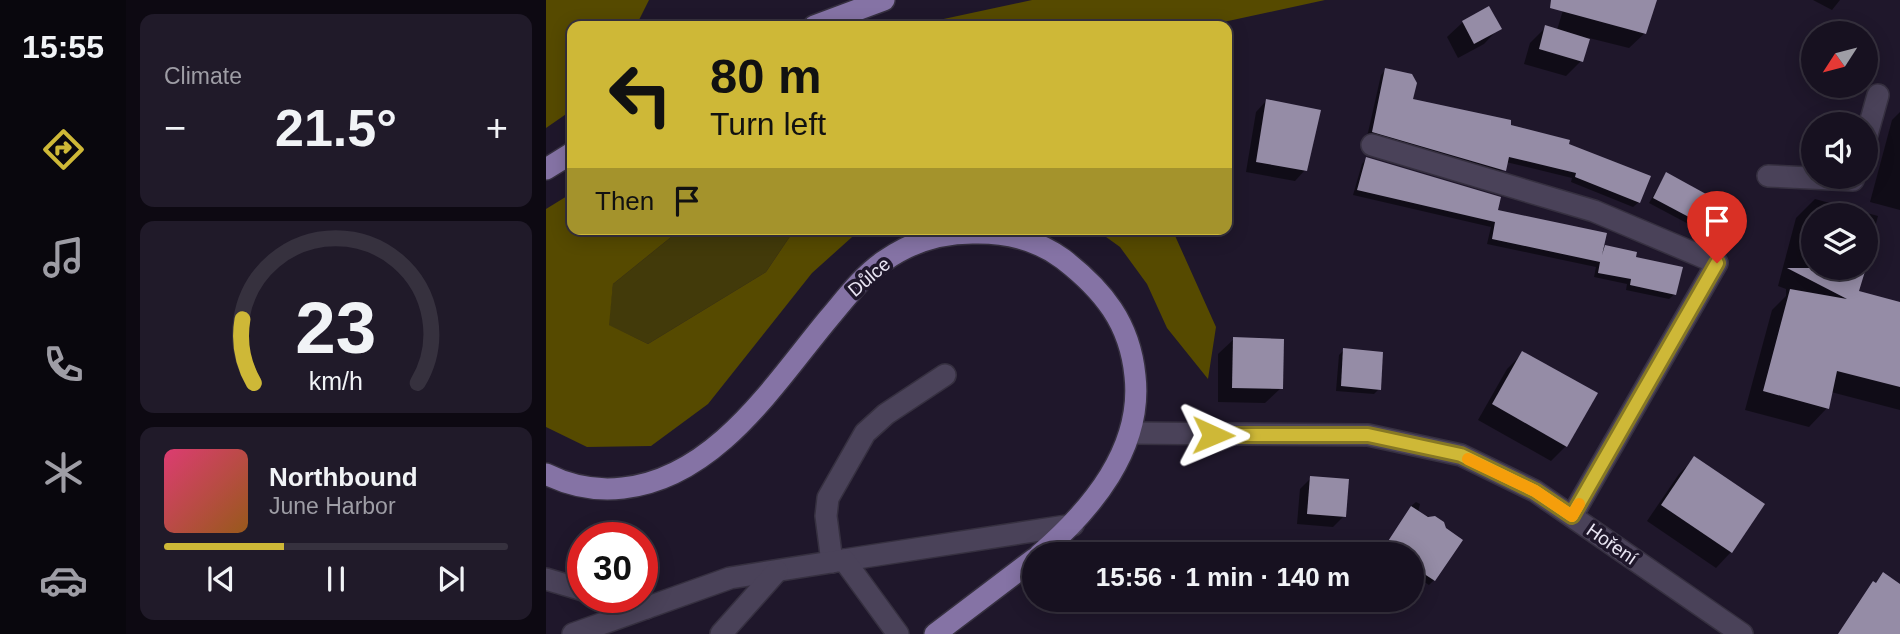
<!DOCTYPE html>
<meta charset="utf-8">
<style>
body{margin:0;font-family:Helvetica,sans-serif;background:#201a29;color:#f1f3f6;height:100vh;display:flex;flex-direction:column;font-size:26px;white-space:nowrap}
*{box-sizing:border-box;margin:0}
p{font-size:23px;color:#9e9da5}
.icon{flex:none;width:38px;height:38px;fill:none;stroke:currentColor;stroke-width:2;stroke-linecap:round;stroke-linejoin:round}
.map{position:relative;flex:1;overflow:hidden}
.panel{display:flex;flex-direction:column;gap:14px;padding:14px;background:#0d0912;width:420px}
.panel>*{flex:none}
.banner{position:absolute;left:21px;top:21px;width:665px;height:214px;border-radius:14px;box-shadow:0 4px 18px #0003,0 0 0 2px #36313e;background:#ceb837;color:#111;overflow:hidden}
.needle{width:46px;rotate:234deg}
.controls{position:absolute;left:1255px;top:21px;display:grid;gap:14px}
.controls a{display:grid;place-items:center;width:77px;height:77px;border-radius:50%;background:#171120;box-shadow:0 4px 18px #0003,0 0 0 2px #36313e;font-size:35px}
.speed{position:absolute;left:21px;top:522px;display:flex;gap:14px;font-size:35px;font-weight:700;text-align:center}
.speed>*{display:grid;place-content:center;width:91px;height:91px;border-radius:50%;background:#171120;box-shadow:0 4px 18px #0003,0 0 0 2px #36313e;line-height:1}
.speed .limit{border:10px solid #d22;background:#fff;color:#111}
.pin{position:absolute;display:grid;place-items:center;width:60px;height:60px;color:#fff;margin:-72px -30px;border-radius:50% 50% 50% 0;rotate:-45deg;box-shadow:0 0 7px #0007}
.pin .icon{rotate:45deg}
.me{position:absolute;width:77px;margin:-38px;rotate:91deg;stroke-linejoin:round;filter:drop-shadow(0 0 5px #0008)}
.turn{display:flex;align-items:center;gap:24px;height:147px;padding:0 28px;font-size:32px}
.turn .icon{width:91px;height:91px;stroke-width:2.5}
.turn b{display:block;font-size:49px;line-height:60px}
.then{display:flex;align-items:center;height:66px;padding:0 28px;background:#0003;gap:14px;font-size:26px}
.big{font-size:52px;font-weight:700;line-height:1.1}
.panel .card{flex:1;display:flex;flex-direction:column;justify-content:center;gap:10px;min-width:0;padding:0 24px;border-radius:14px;background:#201a29}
.panel .dial{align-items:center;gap:0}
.dial svg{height:182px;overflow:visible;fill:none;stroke:#36313e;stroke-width:7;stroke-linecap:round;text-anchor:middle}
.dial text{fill:#f1f3f6;stroke:none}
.song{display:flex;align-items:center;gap:21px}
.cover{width:84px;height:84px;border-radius:10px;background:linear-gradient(135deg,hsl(340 70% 55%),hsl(30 70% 35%))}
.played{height:7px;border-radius:4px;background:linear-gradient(90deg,#ceb837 35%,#36313e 35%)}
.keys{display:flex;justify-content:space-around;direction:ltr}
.heat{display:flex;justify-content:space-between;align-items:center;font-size:38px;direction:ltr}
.trip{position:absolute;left:476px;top:542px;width:402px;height:70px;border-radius:35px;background:#171120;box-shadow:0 4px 18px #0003,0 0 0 2px #36313e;font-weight:700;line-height:70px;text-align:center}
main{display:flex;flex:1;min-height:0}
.dock{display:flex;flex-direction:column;width:126px;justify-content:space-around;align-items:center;background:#09070d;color:#9e9da5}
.dock .icon{width:49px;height:49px}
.dock .on{color:#ceb837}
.dock b{font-size:32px;color:#f1f3f6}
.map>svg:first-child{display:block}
.green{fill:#423a0a}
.forest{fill:#564a00}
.shadow{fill:#0007}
.building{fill:#958ca6}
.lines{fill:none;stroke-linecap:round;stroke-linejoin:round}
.minor-casing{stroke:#363040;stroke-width:24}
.major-casing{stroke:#363040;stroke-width:24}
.minor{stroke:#4a4259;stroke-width:21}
.major{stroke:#8573a5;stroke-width:21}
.route-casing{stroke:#867824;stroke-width:18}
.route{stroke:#ceb837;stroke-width:12}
.slow{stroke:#f59e0b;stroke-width:12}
.labels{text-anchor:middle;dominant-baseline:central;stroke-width:7;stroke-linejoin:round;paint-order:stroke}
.street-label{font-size:19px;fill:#e8e4f2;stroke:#1f172b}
</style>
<main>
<nav class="dock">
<b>15:55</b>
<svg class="icon on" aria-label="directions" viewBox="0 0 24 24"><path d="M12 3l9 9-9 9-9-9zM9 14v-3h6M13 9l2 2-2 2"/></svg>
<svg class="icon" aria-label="music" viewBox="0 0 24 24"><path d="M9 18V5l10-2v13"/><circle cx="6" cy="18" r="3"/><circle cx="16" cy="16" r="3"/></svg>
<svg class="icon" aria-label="phone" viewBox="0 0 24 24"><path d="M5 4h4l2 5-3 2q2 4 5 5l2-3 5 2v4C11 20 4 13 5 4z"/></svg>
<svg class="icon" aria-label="climate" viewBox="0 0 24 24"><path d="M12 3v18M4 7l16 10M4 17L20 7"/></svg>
<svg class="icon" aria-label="car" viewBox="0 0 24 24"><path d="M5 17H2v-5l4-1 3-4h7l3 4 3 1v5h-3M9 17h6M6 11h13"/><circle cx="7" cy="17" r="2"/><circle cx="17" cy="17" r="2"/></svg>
</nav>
<section class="panel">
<div class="card"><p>Climate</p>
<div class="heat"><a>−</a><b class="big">21.5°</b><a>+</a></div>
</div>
<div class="card dial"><svg viewBox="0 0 100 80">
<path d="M14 69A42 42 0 1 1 86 69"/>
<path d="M14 69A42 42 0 0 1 9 41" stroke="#ceb837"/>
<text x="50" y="56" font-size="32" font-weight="700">23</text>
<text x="50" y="72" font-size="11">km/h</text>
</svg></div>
<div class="card">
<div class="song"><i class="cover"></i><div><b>Northbound</b><p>June Harbor</p></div></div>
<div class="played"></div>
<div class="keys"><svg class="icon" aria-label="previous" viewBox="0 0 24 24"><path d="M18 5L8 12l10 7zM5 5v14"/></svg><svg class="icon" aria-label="pause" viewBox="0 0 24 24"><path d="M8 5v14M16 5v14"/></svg><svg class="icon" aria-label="next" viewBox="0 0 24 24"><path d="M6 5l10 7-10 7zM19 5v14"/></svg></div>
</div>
</section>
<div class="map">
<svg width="1354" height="634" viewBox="0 0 1354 634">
<rect width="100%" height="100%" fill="#1f172b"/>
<path class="green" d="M135,229h114l-29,43 -118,72 -40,-19 5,-41z"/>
<g class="forest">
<path d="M0,0h103l-13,26h-64v84l-26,18z"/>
<path d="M486,0h293l-120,26h-294z"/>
<path d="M26,193v36h109l-68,55 -4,41 39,19 118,-72 29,-43h66l-49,44 -104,131 -57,42 -64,1 -41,-20v-218z"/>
<path d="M549,229h77l44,98 -8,52 -41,-51 -20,-44 -27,-37z"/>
</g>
<g class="shadow">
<path d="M1020,0h89l-10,33 -16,15 -40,-10 -8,23 -15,15 -42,-12 6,-21 16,-16 11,3z"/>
<path d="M1267,0h27l-8,10z"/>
<path d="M917,22l36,6 -15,16 -26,14 -11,-21z"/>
<path d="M840,70l25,31 97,25 59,19 72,57 -6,5 -62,-25 1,-4 -66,-16 -7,13 -132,-38 14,-62z"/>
<path d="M720,101l39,69 -10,11 -49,-9 10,-60z"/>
<path d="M1354,112v98l-30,-8 22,-82z"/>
<path d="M821,158l129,54 105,39 4,-4 29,11 41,36 -6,5 -43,-9 1,-6 -33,-7 2,-10 -109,-23 4,-17 -138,-32 9,-31z"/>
<path d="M1120,174l35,49 -5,5 -47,-25z"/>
<path d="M1269,199l63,17 -12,45v-46h-53v53h51l-7,25 43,11v106l-69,-18 -4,16 -18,19 -64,-17 27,-100 14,-14v-7l-8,-3 18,-68z"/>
<path d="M688,339l47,49 -16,15 -47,-1v-48z"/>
<path d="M798,350l35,39 -5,5 -38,-3 3,-36z"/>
<path d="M976,354l44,92 -15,15 -73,-41 29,-51z"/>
<path d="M1149,458l68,47 -32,47 -15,16 -69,-47 32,-47z"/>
<path d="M765,478l33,38 -11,11 -36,-3 3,-35z"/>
<path d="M870,502l4,2 -2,8 25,11 -9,57 -5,5 -17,-11 -2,-67z"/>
</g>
<g class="building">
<path d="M1005,0h106l-11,34 -96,-26z"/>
<path d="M943,6l13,23 -28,15 -12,-23z"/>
<path d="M999,25l45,14 -7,23 -44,-13z"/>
<path d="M839,68l27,6 5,9 -4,16 98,21v5l59,15 -1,4 82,32 -11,27 -65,-26 1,-4 -67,-16 -3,14 -134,-39z"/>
<path d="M720,99l55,11 -14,61 -51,-9z"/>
<path d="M820,157l135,40 -3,13 109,23 -5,22 3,-10 32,7 -1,5 47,10 -7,28 -46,-10 1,-6 -33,-6 2,-11 -108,-23 3,-17 -138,-32z"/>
<path d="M1120,172l49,27 -13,25 -49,-26z"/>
<path d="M1241,268h79l-7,23 41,11v85l-63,-16 -8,38 -66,-18 27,-102 57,10z"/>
<path d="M687,337l51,2 -1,50 -51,-1z"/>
<path d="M797,348l40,4 -2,38 -40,-4z"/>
<path d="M976,351l76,42 -31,54 -75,-43z"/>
<path d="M1148,456l71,48 -33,49 -71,-48z"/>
<path d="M764,476l39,3 -3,38 -39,-3z"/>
<path d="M865,506l17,11 7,-1 9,6 2,6 17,12 -28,41 -23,-15v-11h-33z"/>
<path d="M1337,572l17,12v50h-62l35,-53 3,2z"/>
</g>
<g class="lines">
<defs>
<g id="minor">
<path d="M1320,138l12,-43"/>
<path d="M826,145l222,66 123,52 -145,253"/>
<path d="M1222,176l85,4 1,-3"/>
<path d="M584,433l238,2 93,20 74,36 207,143"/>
<path d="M298,560l229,-35"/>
<path d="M286,562l-6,-46 2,-18 37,-65 21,-19 59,-39"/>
<path d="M0,579l37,11"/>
<path d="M61,597l39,11"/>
<path d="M27,634l157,-56 114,-18 54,74"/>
<path d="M175,634l56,-63"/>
</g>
<g id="major">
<path d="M268,26l70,-26"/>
<path d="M0,169l26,-16"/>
<path d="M0,474c24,12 51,17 77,14 93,-10 151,-104 206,-170 17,-20 33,-42 55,-57 28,-20 60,-29 94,-28 30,0 61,8 85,26 40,31 67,64 72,117 8,73 -44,134 -96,179"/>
<path d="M389,634l99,-75"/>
</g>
</defs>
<use href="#minor" class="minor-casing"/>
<use href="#major" class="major-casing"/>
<use href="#minor" class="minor"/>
<use href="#major" class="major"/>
</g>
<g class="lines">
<defs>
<path id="route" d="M667,435h155l93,20 74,36 37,25 145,-253"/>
</defs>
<use href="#route" class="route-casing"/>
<use href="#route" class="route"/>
<path class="slow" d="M922,459l67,32 37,25 7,-12"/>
</g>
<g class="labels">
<g class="street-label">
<text transform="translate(323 277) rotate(-41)">Důlce</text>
<text transform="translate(1066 544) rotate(35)">Hoření</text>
</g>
</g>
</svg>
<div class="controls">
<a><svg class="needle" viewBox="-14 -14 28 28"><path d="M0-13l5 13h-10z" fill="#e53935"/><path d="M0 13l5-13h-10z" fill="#9e9da5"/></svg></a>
<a><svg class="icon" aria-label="sound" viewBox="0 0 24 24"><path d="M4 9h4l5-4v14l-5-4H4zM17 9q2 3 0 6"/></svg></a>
<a><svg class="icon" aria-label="layers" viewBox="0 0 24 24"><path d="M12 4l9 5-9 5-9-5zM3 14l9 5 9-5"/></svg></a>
</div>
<div class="speed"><div class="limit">30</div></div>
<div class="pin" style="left:1171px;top:263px;background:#d93025"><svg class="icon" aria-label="arrive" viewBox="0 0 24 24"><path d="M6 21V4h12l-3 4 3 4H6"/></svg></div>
<svg class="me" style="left:667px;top:435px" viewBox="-20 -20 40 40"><path d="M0-17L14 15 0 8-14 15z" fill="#ceb837" stroke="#fff" stroke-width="4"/></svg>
<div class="trip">15:56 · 1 min · 140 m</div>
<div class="banner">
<div class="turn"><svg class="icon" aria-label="left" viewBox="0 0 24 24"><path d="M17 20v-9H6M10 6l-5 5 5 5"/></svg><div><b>80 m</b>Turn left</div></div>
<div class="then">Then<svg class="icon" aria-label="arrive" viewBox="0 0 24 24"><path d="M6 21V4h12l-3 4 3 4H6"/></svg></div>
</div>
</div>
</main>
